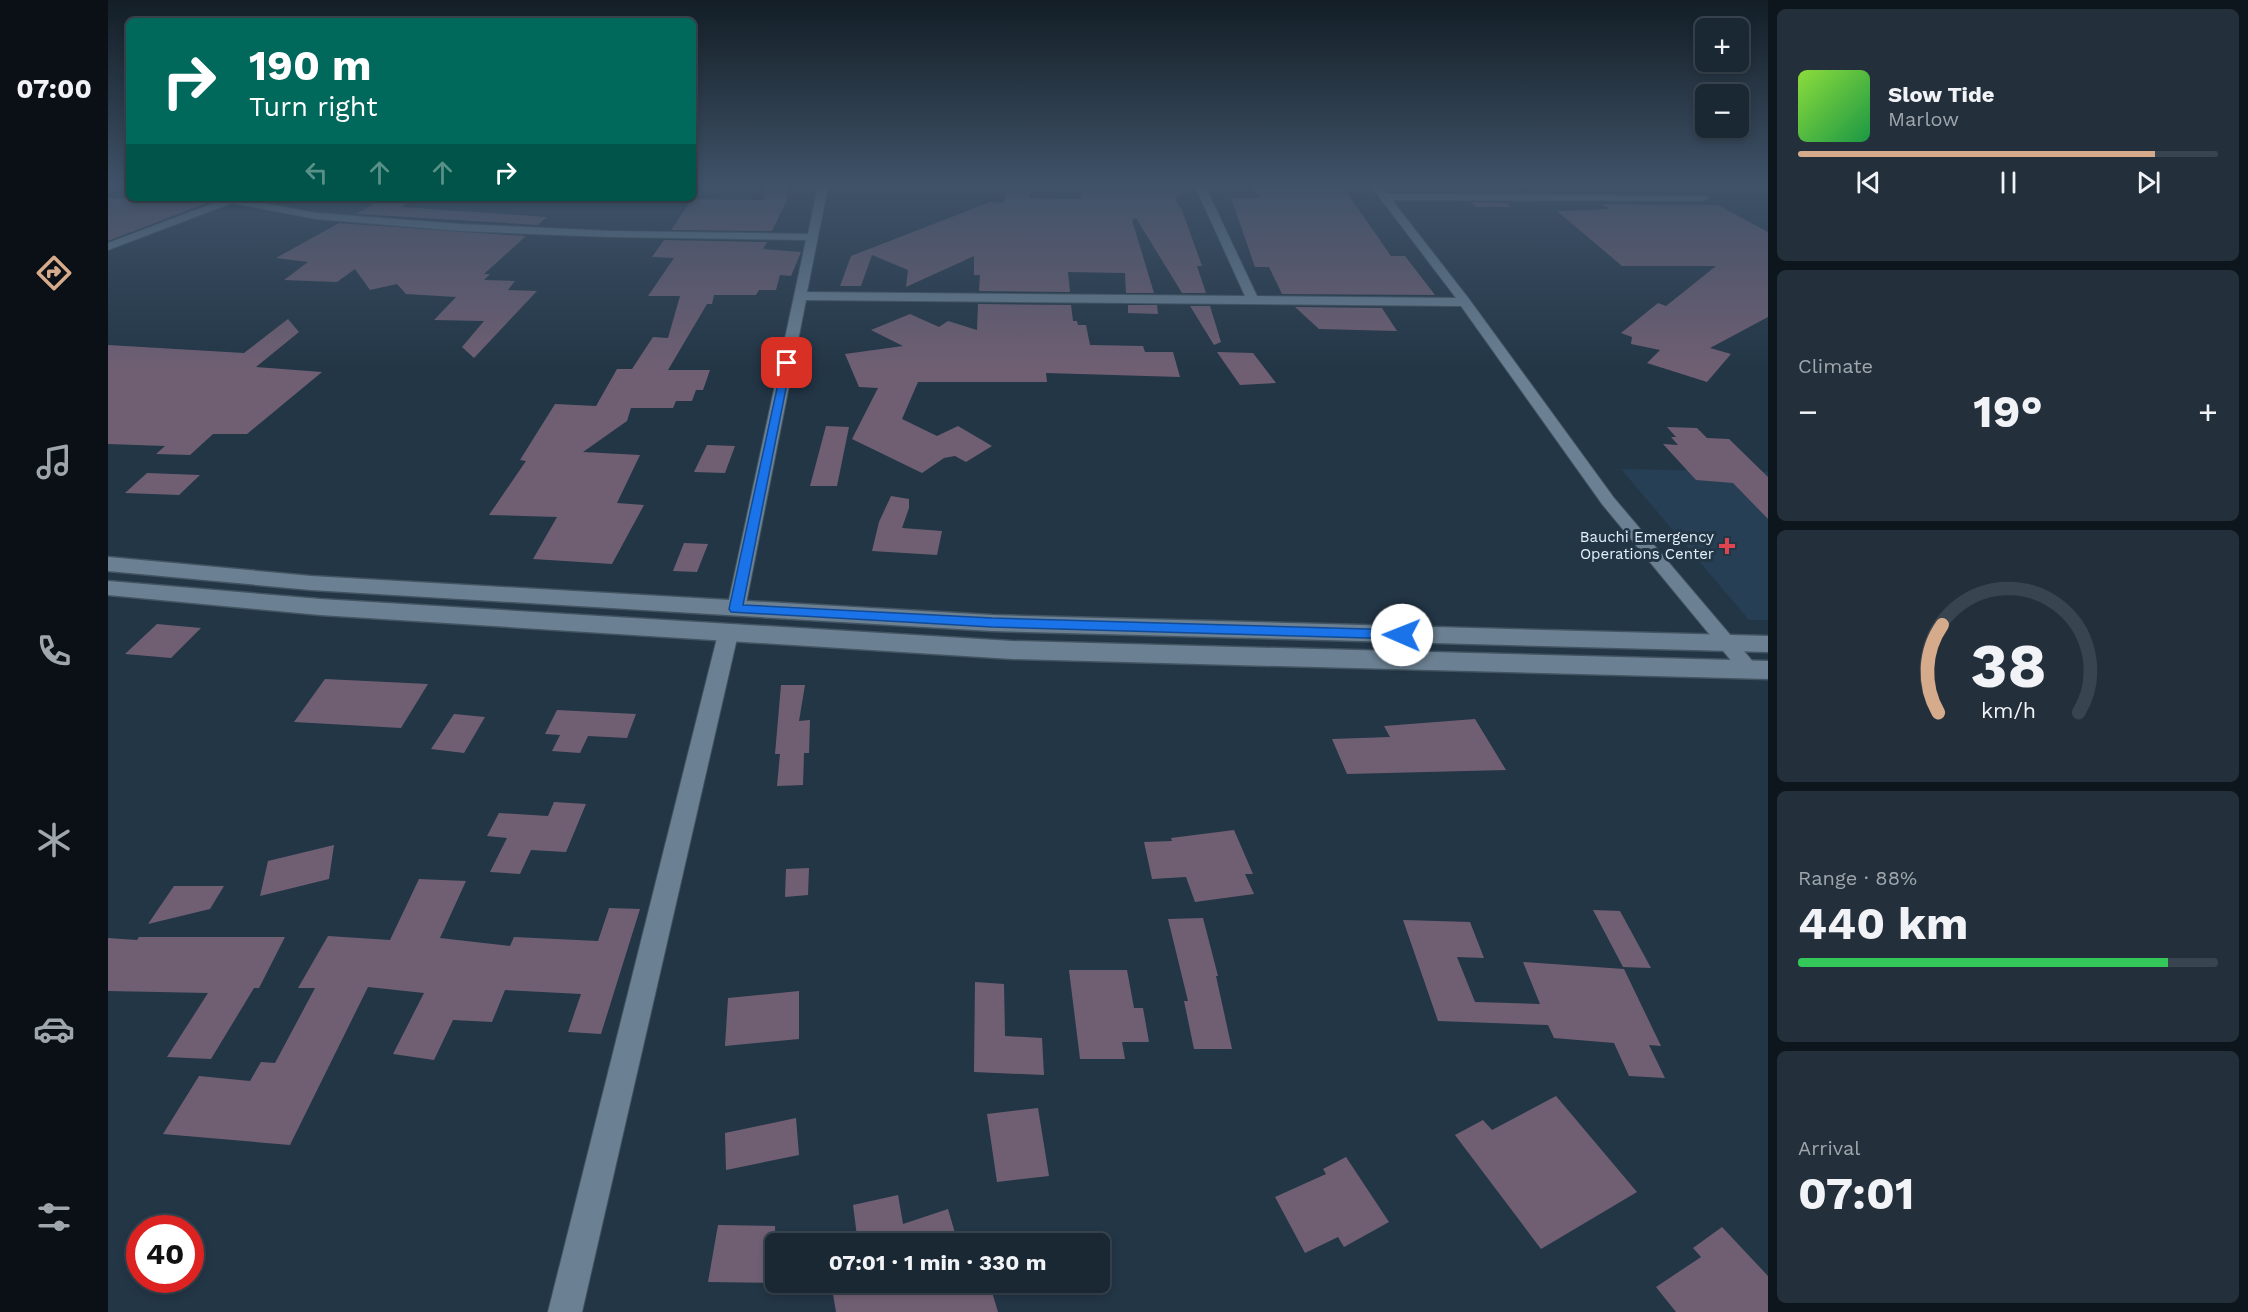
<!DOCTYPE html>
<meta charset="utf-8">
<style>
body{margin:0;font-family:"Work Sans",sans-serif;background:#23303c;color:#f1f3f6;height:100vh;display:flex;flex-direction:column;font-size:22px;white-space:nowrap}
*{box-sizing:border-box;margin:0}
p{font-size:20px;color:#9fa6ac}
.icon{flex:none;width:33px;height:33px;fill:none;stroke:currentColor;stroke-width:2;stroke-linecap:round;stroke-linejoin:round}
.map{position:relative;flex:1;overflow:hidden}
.panel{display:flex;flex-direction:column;gap:9px;padding:9px;background:#0e161d;width:480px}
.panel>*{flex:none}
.hud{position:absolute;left:18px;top:18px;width:570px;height:183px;border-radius:9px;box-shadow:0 3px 9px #0003,0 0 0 2px #38444f;background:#00695c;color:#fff;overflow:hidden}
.fabs{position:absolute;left:1587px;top:18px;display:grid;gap:12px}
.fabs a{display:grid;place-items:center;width:54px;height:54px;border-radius:9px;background:#1a2834;box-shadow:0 3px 9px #0003,0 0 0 2px #38444f;font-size:30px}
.speed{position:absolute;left:18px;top:1215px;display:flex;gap:12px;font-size:30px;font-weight:700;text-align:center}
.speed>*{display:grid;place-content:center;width:78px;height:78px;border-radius:50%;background:#1a2834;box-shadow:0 3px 9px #0003,0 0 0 2px #38444f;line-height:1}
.speed .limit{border:9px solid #d22;background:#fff;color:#111}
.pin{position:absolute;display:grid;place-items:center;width:51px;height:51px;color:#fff;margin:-26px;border-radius:12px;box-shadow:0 3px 9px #0006}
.me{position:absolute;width:66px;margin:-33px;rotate:271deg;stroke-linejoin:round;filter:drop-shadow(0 0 4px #0008)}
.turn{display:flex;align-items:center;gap:21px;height:126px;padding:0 24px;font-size:27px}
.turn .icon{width:78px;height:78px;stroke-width:2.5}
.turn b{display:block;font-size:42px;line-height:51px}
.lanes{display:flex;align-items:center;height:57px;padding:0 24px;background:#0003;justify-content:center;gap:30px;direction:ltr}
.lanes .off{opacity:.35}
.big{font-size:45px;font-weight:700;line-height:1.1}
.panel .widget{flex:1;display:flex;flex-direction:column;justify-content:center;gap:9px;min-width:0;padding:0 21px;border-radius:9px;background:#23303c}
.panel .dial{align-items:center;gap:0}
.dial svg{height:156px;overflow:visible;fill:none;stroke:#38444f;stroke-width:7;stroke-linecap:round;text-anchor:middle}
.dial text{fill:#f1f3f6;stroke:none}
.song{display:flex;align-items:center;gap:18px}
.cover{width:72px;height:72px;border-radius:9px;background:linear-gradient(135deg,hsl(90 70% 55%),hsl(140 70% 35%))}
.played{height:6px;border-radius:3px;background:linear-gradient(90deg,#d6ab8b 85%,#38444f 85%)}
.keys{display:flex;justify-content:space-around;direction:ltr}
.heat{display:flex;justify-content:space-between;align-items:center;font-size:33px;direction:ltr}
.charge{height:9px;border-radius:4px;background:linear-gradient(90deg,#34c759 88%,#38444f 0)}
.trip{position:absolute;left:657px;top:1233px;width:345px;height:60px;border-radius:9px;background:#1a2834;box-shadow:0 3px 9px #0003,0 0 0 2px #38444f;font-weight:700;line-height:60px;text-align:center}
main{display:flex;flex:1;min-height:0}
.tabs{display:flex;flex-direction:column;width:108px;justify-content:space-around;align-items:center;background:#0a1015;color:#9fa6ac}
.tabs .icon{width:42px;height:42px}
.tabs .current{color:#d6ab8b}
.tabs b{font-size:27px;color:#f1f3f6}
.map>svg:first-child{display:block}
.built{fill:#263f54}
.building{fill:#705f73}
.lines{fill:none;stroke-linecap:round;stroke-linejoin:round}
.minor-casing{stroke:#425461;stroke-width:2}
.tertiary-casing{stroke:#425461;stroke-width:3}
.minor{fill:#6b8193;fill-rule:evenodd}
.tertiary{fill:#6b8193;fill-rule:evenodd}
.route{fill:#1a73e8;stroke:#114b97;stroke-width:1.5}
.health-dot{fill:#e0444e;stroke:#233646;stroke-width:2}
.labels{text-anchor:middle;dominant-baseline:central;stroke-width:6;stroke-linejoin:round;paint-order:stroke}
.poi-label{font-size:15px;fill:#e3eff9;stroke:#233646;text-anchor:end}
</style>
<main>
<nav class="tabs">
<b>07:00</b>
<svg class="icon current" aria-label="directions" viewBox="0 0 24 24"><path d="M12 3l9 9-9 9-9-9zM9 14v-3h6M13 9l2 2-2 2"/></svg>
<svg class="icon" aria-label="music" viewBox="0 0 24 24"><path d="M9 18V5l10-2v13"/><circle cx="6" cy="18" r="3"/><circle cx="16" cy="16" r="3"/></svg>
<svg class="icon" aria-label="phone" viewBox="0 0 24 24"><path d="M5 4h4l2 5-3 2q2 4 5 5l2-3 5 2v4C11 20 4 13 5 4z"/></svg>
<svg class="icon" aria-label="climate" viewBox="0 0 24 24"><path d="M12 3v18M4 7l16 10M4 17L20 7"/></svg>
<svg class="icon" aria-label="car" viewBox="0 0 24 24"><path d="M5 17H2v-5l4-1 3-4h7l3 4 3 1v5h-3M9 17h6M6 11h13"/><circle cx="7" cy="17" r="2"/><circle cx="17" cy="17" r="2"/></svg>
<svg class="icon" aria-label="filters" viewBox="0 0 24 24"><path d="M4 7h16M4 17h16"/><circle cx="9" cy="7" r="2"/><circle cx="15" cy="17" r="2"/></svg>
</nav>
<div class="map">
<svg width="1660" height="1312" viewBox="0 0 1660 1312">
<rect width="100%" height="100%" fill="#233646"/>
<path class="built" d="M1513,469l147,3v148h-19z"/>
<g class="building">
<path d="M658,186h23l-2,14 -15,31 -101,-1 21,-31 71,1z"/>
<path d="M899,186h24l-2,12 53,1 -5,-13h113l-15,13 7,11 20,56h-5l9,27h-24l-46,-75 -4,2 22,73h-28l-1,-20 -57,-1 2,20 -91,-1 1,-16h-6v-19l-68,31 2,-17 -36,-15 -11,31h-21l11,-30 139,-54 13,1z"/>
<path d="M1143,186l90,2 7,6 43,62h14l30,39 -153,-1 -13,-27h-14l-24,-69h28z"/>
<path d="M1350,186h34l5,6h-34z"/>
<path d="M0,198h106l1,2 -107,41z"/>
<path d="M276,198h28l-10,9 145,10 -9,8 -182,-11z"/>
<path d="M1364,202l35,1 4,4h-36z"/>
<path d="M1493,204l117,1 50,27v85l-58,31 21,6 -24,28 -60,-19 13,-13 -29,-6 1,-7 -11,-4 37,-30 8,3 50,-40h-94l-65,-55 53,-2z"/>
<path d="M231,223l187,13 -42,38h6l-6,6 31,1 -7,9 29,1 -63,67 -12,-11 22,-26 -50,-1 22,-23 -50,-3 -9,-10 -27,6 -15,-21 -18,13 -53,-2 24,-18 -32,-4z"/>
<path d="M556,240l103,2 -4,7 38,3 -10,24 -11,-1 -4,15h-17l-3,5h-42l-2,9h-5l-39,66h42l-7,20h-7l-4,11h-16l-3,7h-42l-4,13 -44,31 57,3 -23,48 27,2 -32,59 -79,-5 24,-42 -68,-2 37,-54 -6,-1 35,-56 41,2 21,-37h15l21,-32 15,1 12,-42h-32l26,-38 -22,-1z"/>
<path d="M870,304l93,1 2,16h4l1,4h8l4,20 53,1 2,6h28l7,25 -134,-4 1,9h-129l-16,37 35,17 21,-10 34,20 -26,16 -11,-6 -11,2 -22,15 -70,-34 26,-51 -19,-1 -14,-33 58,-8 -32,-16 39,-16 29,13 9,-6 29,9z"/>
<path d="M1020,305h29l1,9 -30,-1z"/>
<path d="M1082,306h20l11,36 -7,3z"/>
<path d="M1187,307l87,1 15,23 -78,-2z"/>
<path d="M180,319l11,13 -43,35 66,5 -75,62h-34l-23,21 -34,-1 9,-8 -57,-2v-99l136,8z"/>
<path d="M1109,352l36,1 23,30 -36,2z"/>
<path d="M718,426l23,1 -12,59h-27z"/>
<path d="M1559,427l30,1 10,10 22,1 39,38v42l-35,-36 -37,-3 -33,-36 15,1 -7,-8h5z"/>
<path d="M599,445l28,1 -10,27 -31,-1z"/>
<path d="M39,473l53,2 -21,20 -54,-2z"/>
<path d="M783,496l18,3v9l-7,20 40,3 -5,24 -65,-4 7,-29z"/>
<path d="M576,543l24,1 -11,28 -24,-1z"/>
<path d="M49,624l44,4 -30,30 -46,-4z"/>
<path d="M217,679l103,5 -27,44 -107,-6z"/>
<path d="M673,685h24l-6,36 11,-1 -1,33h-5l-1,32 -26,1 3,-32h-5z"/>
<path d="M449,710l79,4 -9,24 -39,-2 -8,17 -28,-2 8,-16 -15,-1z"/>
<path d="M346,714l31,3 -21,36 -33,-4z"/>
<path d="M1367,719l31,51 -159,4 -15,-35 58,-2 -6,-11z"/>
<path d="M446,802l32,2 -20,48 -35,-2 -11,24 -30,-2 17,-34 -20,-2 12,-23 49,3z"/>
<path d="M1126,830l19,44h-8l9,20 -59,8 -9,-25 -34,2 -8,-37 28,-1 -1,-3z"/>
<path d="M226,845l-5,34 -69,17 8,-35z"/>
<path d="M701,868l-1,27 -23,2 1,-28z"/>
<path d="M311,879l47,2 -26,57 70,8 4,-9 84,4 11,-33 31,1 -39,125 -33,-2 13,-38 -76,-4 -13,32 -39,-2 -19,40 -41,-6 31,-61 -56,-6 -78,158 -127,-11 36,-58 51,5 11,-19 14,1 40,-75h-17l30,-52 62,4z"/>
<path d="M66,886h50l-14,23 -62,15z"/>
<path d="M1485,910l27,1 31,57 -28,-1z"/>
<path d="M1095,918l15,58h-2l16,73h-38l-10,-48h4l-20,-82z"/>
<path d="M1295,920l67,2 14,36 -27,-1 18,45 65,2 -17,-42 101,7 37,77 -12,-1 16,33 -36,-2 -15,-33 -60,-5 -6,-13 -110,-4z"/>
<path d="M31,937h146l-26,51h-5l-43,71 -44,-2 41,-64 -100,-2v-53l29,2z"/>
<path d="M961,970h58l7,38h9l6,34h-27l3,17h-45z"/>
<path d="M867,982l29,2 1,52 37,2 2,37 -70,-3z"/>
<path d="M691,991v48l-74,7 3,-48z"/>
<path d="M1448,1096l81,96 -96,57 -86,-114 28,-15 9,10z"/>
<path d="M930,1108l11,68 -52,6 -10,-68z"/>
<path d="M688,1118l3,37 -73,15 -1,-37z"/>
<path d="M1238,1157l43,65 -45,25 -6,-10 -33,16 -30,-56 51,-23 -3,-5z"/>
<path d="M790,1195l5,29 45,-15 7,24 -32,10 -2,-5 -15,6h-48l-5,-39z"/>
<path d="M610,1225l57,1 1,57 -68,-1z"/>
<path d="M1614,1227l46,49v36h-92l-20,-25 45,-30 -8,-9z"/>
<path d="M759,1282h122l9,30h-162l-3,-18z"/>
</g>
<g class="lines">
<defs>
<g id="minor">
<path d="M710,186h10l-21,106 438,4 -50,-110h10l52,110 199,2 -85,-112h10l6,8 320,2 1,2 -5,3 -311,-1 77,99 145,199 146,172 -3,5 -7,2 -7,-2 -141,-171 -141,-198 -655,-6 -61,309 -2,4h-14l-2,-4 79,-369 -195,-3 -151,-6 -144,-12 -84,-16 -124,47v-7l114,-43 -2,-2h16l80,15 144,11 151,7 197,3z"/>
<path d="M620,627l7,2 3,5 -156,678h-34l170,-678 3,-5z"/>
</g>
<g id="tertiary">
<path d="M0,557l203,19 681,39 776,21v16l-776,-21 -681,-41 -203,-19z"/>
<path d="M0,581l212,18 692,42 756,20v18l-756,-20 -692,-44 -212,-20z"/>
</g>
</defs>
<use href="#minor" class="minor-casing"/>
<use href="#tertiary" class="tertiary-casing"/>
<use href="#minor" class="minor"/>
<use href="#tertiary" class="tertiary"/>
</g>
<linearGradient id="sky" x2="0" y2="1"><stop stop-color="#131e26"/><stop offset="0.5" stop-color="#3f5268"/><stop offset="1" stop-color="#3f5268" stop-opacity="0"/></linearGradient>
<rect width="1660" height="370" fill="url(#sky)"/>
<path class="route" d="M675,361l8,2 -48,242 249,13 410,12 7,5 -7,4 -410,-12 -261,-15 -2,-3z"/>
<path class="health-dot" d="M1616 537h6v6h6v6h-6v6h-6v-6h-6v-6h6z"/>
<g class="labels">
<g class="poi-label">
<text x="1606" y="537">Bauchi Emergency<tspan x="1606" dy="17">Operations Center</tspan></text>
</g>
</g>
</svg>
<div class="fabs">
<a>+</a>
<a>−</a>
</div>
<div class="speed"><div class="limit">40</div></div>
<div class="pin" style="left:679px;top:363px;background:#d93025"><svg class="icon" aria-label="arrive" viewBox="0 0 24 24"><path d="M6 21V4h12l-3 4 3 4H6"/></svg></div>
<svg class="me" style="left:1294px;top:635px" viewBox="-20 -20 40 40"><circle r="19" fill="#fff"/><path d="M0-13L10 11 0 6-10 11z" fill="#1a73e8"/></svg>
<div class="trip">07:01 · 1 min · 330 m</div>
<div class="hud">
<div class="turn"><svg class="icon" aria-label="right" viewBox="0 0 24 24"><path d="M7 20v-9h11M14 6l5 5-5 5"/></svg><div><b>190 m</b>Turn right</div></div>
<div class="lanes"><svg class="icon off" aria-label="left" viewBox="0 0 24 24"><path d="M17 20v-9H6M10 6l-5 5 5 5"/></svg><svg class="icon off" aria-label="ahead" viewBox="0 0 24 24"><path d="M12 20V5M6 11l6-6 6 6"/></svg><svg class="icon off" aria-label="ahead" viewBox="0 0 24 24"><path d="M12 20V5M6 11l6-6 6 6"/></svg><svg class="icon" aria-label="right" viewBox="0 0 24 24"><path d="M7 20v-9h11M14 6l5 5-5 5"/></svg></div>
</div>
</div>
<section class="panel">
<div class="widget">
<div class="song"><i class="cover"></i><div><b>Slow Tide</b><p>Marlow</p></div></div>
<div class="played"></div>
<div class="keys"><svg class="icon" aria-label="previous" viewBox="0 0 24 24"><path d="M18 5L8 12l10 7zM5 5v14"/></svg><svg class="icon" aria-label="pause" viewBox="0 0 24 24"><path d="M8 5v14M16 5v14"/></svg><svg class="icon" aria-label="next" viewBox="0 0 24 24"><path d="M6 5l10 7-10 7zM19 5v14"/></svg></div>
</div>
<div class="widget"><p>Climate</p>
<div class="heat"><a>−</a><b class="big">19°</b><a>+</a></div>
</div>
<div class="widget dial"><svg viewBox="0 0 100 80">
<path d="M14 69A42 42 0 1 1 86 69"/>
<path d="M14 69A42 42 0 0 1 16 24" stroke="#d6ab8b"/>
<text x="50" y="56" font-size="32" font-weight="700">38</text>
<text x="50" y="72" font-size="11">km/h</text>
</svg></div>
<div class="widget"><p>Range · 88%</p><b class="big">440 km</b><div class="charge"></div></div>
<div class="widget"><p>Arrival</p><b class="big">07:01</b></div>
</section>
</main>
